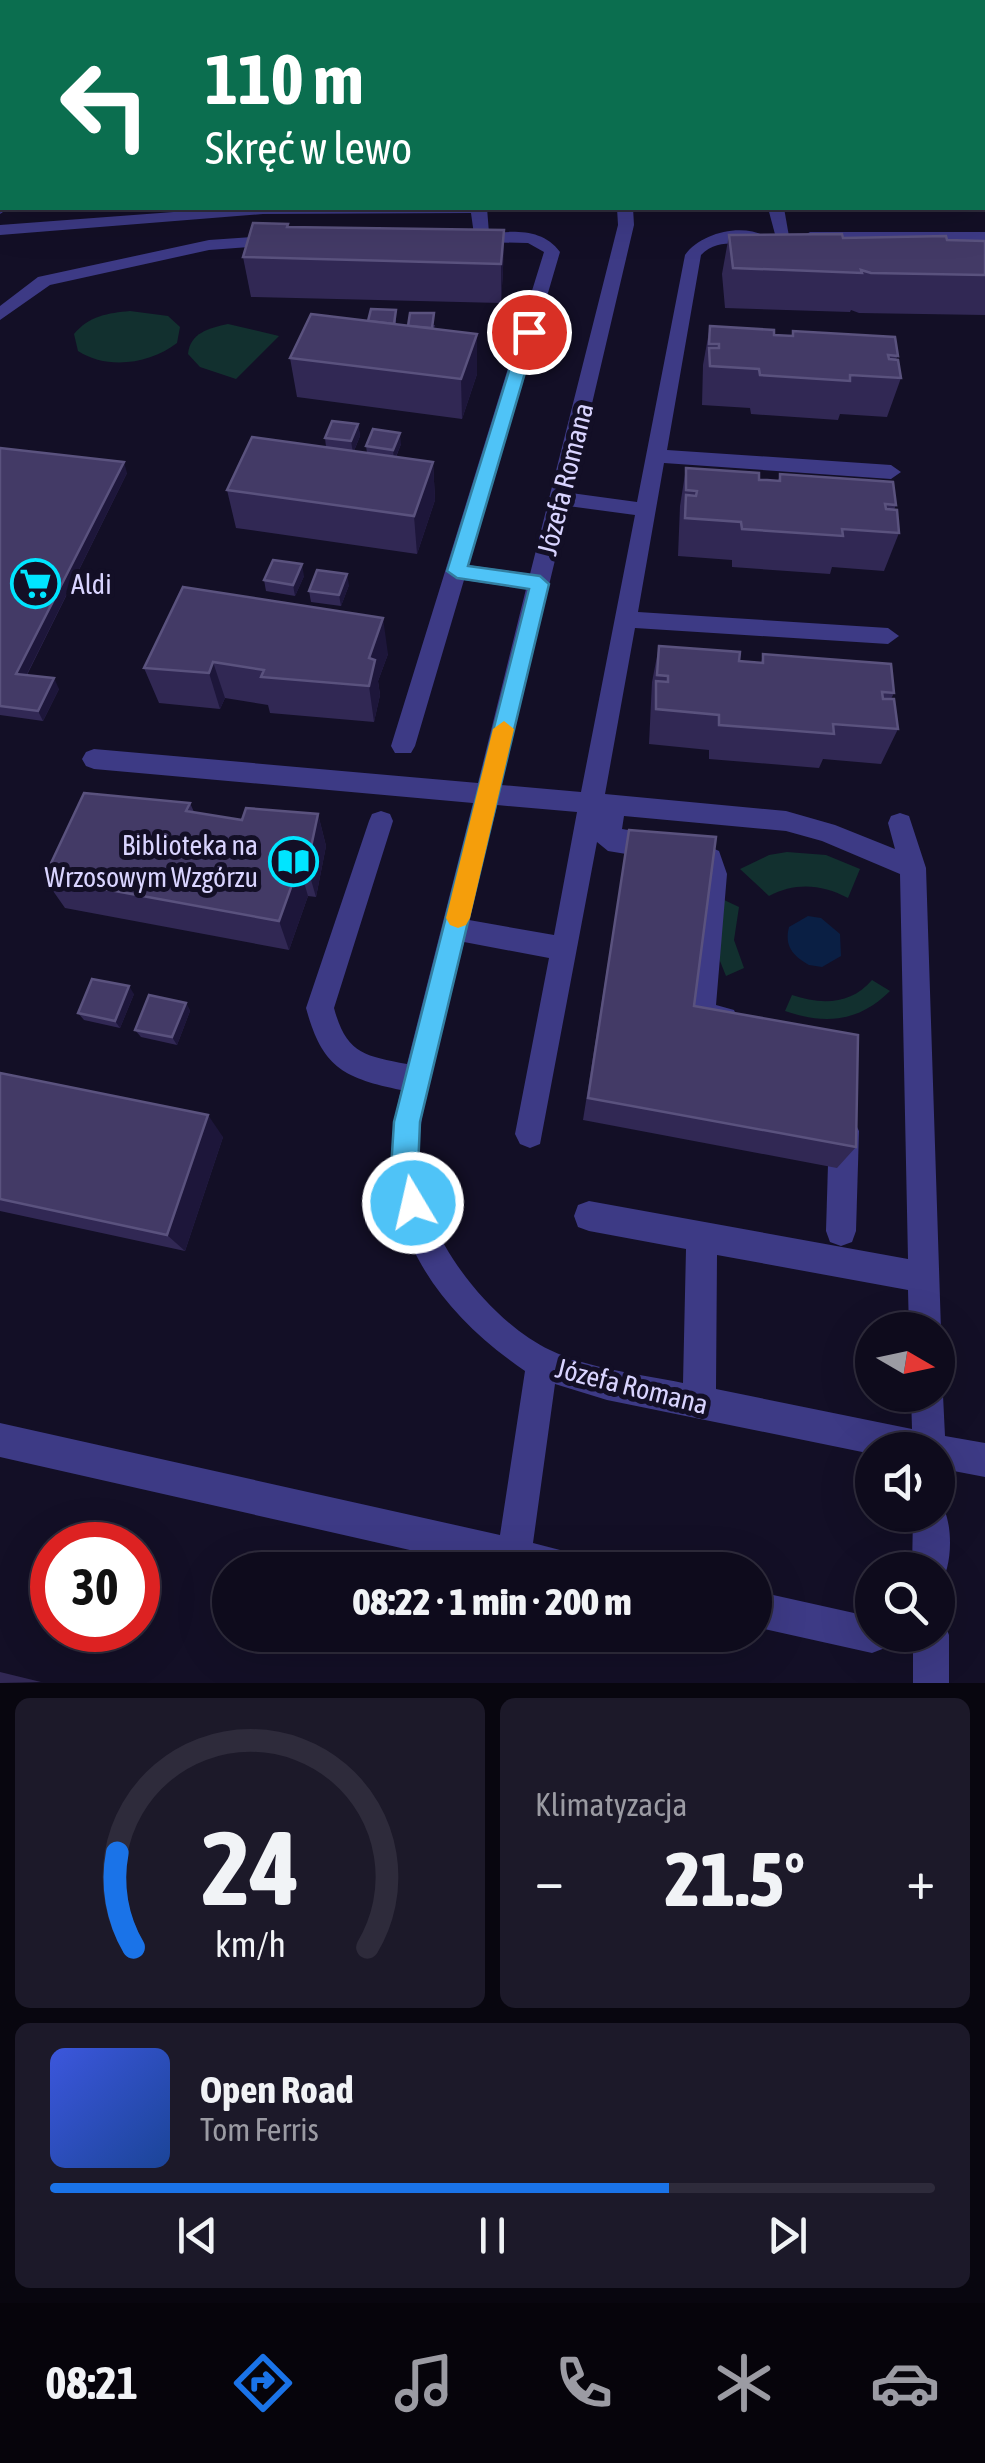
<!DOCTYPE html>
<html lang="pl">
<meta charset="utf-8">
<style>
body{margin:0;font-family:"Asap Condensed",sans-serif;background:#1c1929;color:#f1f3f6;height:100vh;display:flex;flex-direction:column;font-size:38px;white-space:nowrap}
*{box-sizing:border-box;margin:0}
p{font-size:32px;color:#9b9ba3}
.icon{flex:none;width:55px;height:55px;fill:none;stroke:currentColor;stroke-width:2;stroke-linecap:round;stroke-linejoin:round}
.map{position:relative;height:1683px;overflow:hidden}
.details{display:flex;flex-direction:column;gap:15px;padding:15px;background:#08060f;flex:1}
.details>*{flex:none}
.banner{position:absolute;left:0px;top:0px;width:985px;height:210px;box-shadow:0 10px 40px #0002,0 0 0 2px #2e2b3b;background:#0b6e4f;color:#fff;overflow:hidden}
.needle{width:65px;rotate:99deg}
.tools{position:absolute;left:855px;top:1312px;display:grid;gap:20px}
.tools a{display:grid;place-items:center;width:100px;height:100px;border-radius:50%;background:#0e0b1c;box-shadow:0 10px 40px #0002,0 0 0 2px #2e2b3b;font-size:50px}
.speed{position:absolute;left:30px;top:1522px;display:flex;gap:20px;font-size:50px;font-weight:700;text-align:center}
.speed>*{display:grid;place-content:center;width:130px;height:130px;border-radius:50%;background:#0e0b1c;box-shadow:0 10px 40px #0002,0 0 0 2px #2e2b3b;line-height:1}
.speed .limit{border:15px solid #d22;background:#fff;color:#111}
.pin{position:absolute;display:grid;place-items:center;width:85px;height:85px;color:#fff;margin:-42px;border:5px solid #fff;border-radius:50%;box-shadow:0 2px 10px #0007}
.me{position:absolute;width:110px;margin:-55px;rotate:351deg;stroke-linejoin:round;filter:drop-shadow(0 0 8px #0008)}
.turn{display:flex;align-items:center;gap:35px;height:210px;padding:0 40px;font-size:45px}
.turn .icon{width:130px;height:130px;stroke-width:2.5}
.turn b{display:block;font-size:70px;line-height:85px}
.big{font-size:75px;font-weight:800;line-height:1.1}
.details .widget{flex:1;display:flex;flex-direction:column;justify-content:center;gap:15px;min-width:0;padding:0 35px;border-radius:15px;background:#1c1929}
.details .dial{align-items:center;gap:0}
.dial svg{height:260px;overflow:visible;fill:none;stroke:#2e2b3b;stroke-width:7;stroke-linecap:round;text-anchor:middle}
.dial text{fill:#f1f3f6;stroke:none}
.song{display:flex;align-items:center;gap:30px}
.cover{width:120px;height:120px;border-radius:15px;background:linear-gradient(135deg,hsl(230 70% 55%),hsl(220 70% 35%))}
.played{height:10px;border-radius:5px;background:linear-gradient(90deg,#1a73e8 70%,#2e2b3b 70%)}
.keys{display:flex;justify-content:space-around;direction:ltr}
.heat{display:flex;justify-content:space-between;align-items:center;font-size:55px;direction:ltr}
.details .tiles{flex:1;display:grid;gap:15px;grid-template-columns:1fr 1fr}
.widget:last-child{grid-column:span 2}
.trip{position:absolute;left:212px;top:1552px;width:560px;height:100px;border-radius:50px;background:#0e0b1c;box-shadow:0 10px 40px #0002,0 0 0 2px #2e2b3b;font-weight:800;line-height:100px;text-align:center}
.tabs{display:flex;height:160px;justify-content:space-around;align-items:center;background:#06040b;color:#9b9ba3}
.tabs .icon{width:70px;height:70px}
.tabs .selected{color:#1a73e8}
.tabs b{font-size:45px;color:#f1f3f6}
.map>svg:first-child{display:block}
.green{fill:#12302f}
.water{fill:#0a1f44}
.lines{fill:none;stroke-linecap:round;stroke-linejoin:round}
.minor{fill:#3d3a85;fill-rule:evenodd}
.wall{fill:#312854}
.shaded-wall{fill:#1d163a}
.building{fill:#433a66;stroke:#5a527e;stroke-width:2.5}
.route{fill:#4fc3f7;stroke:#337fa1;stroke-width:2.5}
.slow{fill:#f59e0b}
.labels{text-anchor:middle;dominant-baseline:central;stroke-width:10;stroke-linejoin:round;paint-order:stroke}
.street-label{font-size:28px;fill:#d9d4ff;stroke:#130f26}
.poi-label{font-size:28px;fill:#d9d4ff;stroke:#130f26;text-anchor:start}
</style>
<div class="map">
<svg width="985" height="1683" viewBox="0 0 985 1683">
<rect width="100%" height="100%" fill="#130f26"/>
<g class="green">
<path d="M130,311l38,5 12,11 -3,16c-27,21 -70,27 -99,8l-4,-17c15,-18 34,-21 56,-23z"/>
<path d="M228,324l51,12 -43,43 -36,-12 -12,-13c2,-21 21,-26 40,-30z"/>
<path d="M787,852l39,3 34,14 -12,29c-26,-14 -53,-16 -79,-2l-29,-27 29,-14z"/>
<path d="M722,899l17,8 -5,33 10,28 -18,8 -10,-25z"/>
<path d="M872,980l18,11c-31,31 -65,34 -105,20l7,-16c29,10 59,10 80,-15z"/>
</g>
<path class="water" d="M808,916l13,2 19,16 1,22 -19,11 -13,-2c-16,-9 -25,-19 -20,-38z"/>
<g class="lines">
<g class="minor">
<path d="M576,0h14v2h-13z"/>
<path d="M936,0h14l2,2h-14z"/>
<rect x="982" y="71" width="3" height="13"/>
<rect x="982" y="104" width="3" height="8"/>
<rect x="0" y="109" width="2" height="8"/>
<path d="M2,200v8h7l-9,6z"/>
<path d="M982,201l3,10 -9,-2 6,-1z"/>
<path d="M227,208h260l2,25c27,-2 54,-4 71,19l-92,313 62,9 88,-349 -1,-17h16l1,17 -63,268 66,9 48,-247c16,-23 60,-33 83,-17 -20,13 -47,-4 -67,17l-34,195 224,15 10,7 -10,7 -227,-16 -26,149 250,16 11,8 -11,8 -253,-16 -30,166 181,17 49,14 60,24 -7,-26 3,-7 9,-3 9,3 17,52 15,462 -3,8v-8h-29l-1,-40 -191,-35 -1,134 196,40 -1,-34h27v-12l5,12 2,41 40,7v34l-47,-9v-18h-66v4l-265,-54 -52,-16 -22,159 58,15 6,12h-99l-498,-113v-34l500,112 25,-164c-99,-68 -155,-158 -124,-281 -58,-12 -79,-23 -95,-82l63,-187 3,-7 9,-3 9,3 3,7 -59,187c12,45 30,48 73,56l66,-261 -379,-34 -8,-3 -4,-7 4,-7 8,-3 384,34 48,-194 -62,-9 -49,166 -4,7h-16l-4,-7 153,-494 -16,-9 -53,-1 -4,-29 -208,1 -263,21v-10zM568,506l67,9 -54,277 -80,-7zM497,805l80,7 -23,123 -85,-15zM624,816l162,15 36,10 78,33 8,385 -319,-58 -11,4 -4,11 4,11 11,4 97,18 -3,134c-43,-9 -93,-14 -133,-33 -61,-29 -129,-116 -131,-185 -2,-67 29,-156 45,-223l85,16 -34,176 5,10 10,4 10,-4 57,-302 11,9 91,15 -12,149 4,9c14,5 29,9 43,4l4,-9 -4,-9 -18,-5 11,-131 -8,-23 -22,-10 -75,-12z"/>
<path d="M768,208h16l6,34 -14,-4z"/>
<path d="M810,232h175v10l-181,-2 -2,-3z"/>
<path d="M281,235l6,1v8l-78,6 -159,35 -50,35v-14l38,-29 171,-37z"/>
<path d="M844,1117l10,4 5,10 -3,100 -4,11 -11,4 -11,-4 -4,-11 3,-100 5,-10z"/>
<path d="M938,1501c16,13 16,70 0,84v-15h-26l1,-55h25z"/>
<path d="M755,1591l117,26v18h18l-5,13 -13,5 -117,-26z"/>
<path d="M938,1620l6,2 5,13v48h-36v-48h25z"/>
</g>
</g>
<g class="wall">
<rect x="407" y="0" width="45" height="2"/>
<path d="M289,227l215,3 -1,39 -2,34 -250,-6 -8,-40z"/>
<path d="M729,235l256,6v74l-126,-2 -8,-3 -1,2 -125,-4 -3,-34z"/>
<path d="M396,310v15l12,1 27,-1 -1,4 43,5v40l-15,45 -165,-22 -7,-39 78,-37z"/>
<path d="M710,326l64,9 18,1 1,-5 105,25 -2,3 5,19 -14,39 -47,-3 -2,6 -87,-6 -1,-6 -48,-3 1,-40z"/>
<path d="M358,424l2,12 -6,15 13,2 -1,-7 35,-2 -5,13 37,5 2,38 -18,54 -181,-26 -9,-38 99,-43 -1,-9z"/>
<path d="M0,448l127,25 -100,202 32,14 -16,32 -43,-6z"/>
<path d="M686,468l73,12 19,1 2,-7 116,31 -2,5 5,23 -15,38 -52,-4 -2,7 -98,-7v-7l-54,-4 2,-50z"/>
<path d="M304,576l-9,20 -29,-5 -2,-11z"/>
<path d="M349,585l-8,21 -30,-4 -2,-11z"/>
<path d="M183,587l205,67 -10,27 2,14 -6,27 -104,-9 -2,-8 -43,-7 -5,11 -61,-6 -15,-35z"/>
<path d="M659,646l80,15 22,2 2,-9 131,39 -3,6 7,30 -17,35 -58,-5 -4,9 -110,-9v-9l-60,-6 3,-62z"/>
<path d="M190,803l4,9 48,8 76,-6 8,32 -10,51 -8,-1 -19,54 -224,-42 -21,-30z"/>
<path d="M629,830l65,176 162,141 -19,21 -254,-48z"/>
<path d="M134,994l-14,34 -36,-8 -6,-7z"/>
<path d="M186,1003l4,8 -13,34 -36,-8 -6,-7z"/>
<path d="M0,1073l223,64 -38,114 -185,-40z"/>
<path d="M0,1672l41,10 -41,1z"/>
</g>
<g class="shaded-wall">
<path d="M2,58v19l-1,2 -1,-16z"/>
<path d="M504,230l-1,39 -2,34v-39z"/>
<path d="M477,334v40l-15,45 -1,-40z"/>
<path d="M358,424l2,12 -7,17 -2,-12z"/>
<path d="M400,433l1,11 -7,17 -1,-11z"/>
<path d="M124,462l3,11 -105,211 -6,-10z"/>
<path d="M433,462l2,38 -18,54 -3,-38z"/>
<path d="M302,564l2,12 -9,20 -2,-11z"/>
<path d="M347,574l2,11 -8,21 -2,-11z"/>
<path d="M383,618l5,36 -10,27 2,14 -6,27 -5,-36v-28z"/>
<path d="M213,662l12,36 -5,11 -11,-36z"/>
<path d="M54,678l5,11 -16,32 -5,-10z"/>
<path d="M318,814l8,32 -10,51 -9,-31z"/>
<path d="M299,865l9,31 -19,54 -10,-29z"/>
<path d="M129,986l5,8 -14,34 -5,-7z"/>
<path d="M186,1003l4,8 -13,34 -5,-8z"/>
<path d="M208,1115l15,22 -38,114 -18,-16z"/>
</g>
<g class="building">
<path d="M182,0h54l-1,2h-54z"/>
<path d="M268,0h33l-1,2h-32z"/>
<rect x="506" y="0" width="33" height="2"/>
<path d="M834,0h16l1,2h-16z"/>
<path d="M0,46l2,2v10l-2,5z"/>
<path d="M253,223l35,1 -1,3 217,3 -3,34 -258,-7z"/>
<path d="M842,234l1,4 103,-2 1,4 38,1v34l-114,-2 -10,-3 1,3 -129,-5 -4,-33z"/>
<path d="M371,309l25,1 -2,14 -26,-3z"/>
<path d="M410,313h24l-2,15 -24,-2z"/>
<path d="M311,314l166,20 -16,45 -171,-21z"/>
<path d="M710,326l64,4v5l19,1v-5l102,6 3,19 -10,-1 1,4 9,1 3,18 -51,-3v6l-90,-6 -1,-6 -49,-3 -1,-18h10v-4h-10z"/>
<path d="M332,421l26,3 -7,17 -26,-3z"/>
<path d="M373,429l27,4 -7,17 -27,-4z"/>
<path d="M252,437l181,25 -19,54 -187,-26z"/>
<path d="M0,448l124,14 -108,212 38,4 -16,33 -38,-5z"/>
<path d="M686,468l73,5v7h8l13,1v-7l113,8 3,23 -11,-1 1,5 11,1 2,23 -57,-4 1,7 -101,-7 -1,-7 -56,-4 1,-23 10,1 1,-5 -11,-1z"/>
<path d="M273,560l29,4 -9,21 -29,-5z"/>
<path d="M317,570l30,4 -8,21 -30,-4z"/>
<path d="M183,587l200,31 -14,40 6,2 -6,26 -108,-9 3,-7 -51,-8 -4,11 -65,-5z"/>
<path d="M659,646l81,6 -1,9 24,2v-9l128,10 3,29 -12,-1 1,7h11l4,30 -65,-5 1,10 -115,-9v-10l-63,-6v-28l12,1v-6l-11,-1z"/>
<path d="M84,793l106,10 -4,8 56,9 4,-12 72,6 -11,52 -8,-1 -20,56 -235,-43z"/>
<path d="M629,830l87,7 -22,169 164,29 -2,112 -268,-49z"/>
<path d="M92,979l37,7 -14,35 -37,-8z"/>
<path d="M149,995l37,8 -14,34 -37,-7z"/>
<path d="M0,1073l208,42 -41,120 -167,-36z"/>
</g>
<path class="route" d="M529,327l8,5 -69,234 72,10 9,8 -129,538 -2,47 9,34 -4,9 -10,4 -10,-4 -12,-43 3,-47 135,-533 -72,-11 -10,-7 74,-239z"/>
<path class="slow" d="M504,721l10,8 -44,189 -4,7 -8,3 -8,-3 -4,-7 47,-189z"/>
<defs>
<symbol id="supermarket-ring" viewBox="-11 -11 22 22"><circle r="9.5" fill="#130f26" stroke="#00e5ff" stroke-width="1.5"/><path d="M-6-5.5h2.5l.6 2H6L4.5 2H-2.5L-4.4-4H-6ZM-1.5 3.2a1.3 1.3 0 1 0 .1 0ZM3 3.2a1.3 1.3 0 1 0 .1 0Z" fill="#00e5ff"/></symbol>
<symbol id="library-ring" viewBox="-11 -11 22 22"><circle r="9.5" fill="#130f26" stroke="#00e5ff" stroke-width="1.5"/><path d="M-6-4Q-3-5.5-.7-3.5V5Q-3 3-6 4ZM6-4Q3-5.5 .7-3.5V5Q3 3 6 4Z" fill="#00e5ff"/></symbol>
</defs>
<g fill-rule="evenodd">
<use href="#supermarket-ring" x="8" y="556" width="55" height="55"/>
<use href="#library-ring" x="266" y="834" width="55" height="55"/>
</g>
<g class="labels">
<g class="street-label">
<text transform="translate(565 479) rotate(-76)">Józefa Romana</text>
<text transform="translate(632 1386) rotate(14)">Józefa Romana</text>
</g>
<g class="poi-label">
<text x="71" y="584">Aldi</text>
<text x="258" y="845" text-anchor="end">Biblioteka na<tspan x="258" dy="32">Wrzosowym Wzgórzu</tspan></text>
</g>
</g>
</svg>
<div class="tools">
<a><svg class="needle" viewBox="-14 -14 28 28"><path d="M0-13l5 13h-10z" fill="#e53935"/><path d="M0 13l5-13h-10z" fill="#9b9ba3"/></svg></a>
<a><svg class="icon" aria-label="sound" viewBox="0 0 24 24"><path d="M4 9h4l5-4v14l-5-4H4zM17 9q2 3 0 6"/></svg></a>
<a><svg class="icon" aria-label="search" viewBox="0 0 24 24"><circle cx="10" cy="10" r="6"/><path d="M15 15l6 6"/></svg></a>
</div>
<div class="speed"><div class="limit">30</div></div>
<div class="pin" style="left:529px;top:332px;background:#d93025"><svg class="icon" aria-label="arrive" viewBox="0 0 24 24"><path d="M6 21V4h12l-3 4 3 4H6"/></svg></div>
<svg class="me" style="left:413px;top:1203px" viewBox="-20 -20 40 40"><circle r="17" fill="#4fc3f7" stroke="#fff" stroke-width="3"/><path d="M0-11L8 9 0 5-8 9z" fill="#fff"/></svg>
<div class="trip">08:22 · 1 min · 200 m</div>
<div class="banner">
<div class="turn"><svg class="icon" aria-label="left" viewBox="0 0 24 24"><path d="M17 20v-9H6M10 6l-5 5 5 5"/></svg><div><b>110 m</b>Skręć w lewo</div></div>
</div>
</div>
<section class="details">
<div class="tiles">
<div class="widget dial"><svg viewBox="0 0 100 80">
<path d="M14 69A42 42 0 1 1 86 69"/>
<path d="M14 69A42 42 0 0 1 9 40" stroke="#1a73e8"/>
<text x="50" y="56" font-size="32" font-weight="700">24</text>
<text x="50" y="72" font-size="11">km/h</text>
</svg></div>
<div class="widget"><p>Klimatyzacja</p>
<div class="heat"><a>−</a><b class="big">21.5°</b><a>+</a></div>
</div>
<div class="widget">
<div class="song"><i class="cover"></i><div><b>Open Road</b><p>Tom Ferris</p></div></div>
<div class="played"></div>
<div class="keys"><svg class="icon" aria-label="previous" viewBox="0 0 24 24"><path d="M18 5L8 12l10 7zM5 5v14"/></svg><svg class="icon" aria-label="pause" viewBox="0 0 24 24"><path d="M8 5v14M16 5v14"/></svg><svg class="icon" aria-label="next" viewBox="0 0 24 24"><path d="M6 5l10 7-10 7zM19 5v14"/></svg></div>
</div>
</div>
</section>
<nav class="tabs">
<b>08:21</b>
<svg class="icon selected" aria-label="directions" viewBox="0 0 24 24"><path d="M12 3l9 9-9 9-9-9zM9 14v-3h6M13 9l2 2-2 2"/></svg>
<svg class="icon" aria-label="music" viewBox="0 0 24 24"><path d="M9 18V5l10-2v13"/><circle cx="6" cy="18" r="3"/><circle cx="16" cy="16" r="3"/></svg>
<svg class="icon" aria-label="phone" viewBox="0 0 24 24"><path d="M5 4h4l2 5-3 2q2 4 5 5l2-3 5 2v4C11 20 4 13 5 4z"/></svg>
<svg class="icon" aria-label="climate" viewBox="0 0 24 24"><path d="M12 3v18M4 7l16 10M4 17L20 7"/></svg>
<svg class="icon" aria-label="car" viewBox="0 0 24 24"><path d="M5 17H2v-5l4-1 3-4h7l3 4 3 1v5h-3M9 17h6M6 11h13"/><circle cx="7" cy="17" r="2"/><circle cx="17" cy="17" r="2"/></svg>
</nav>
